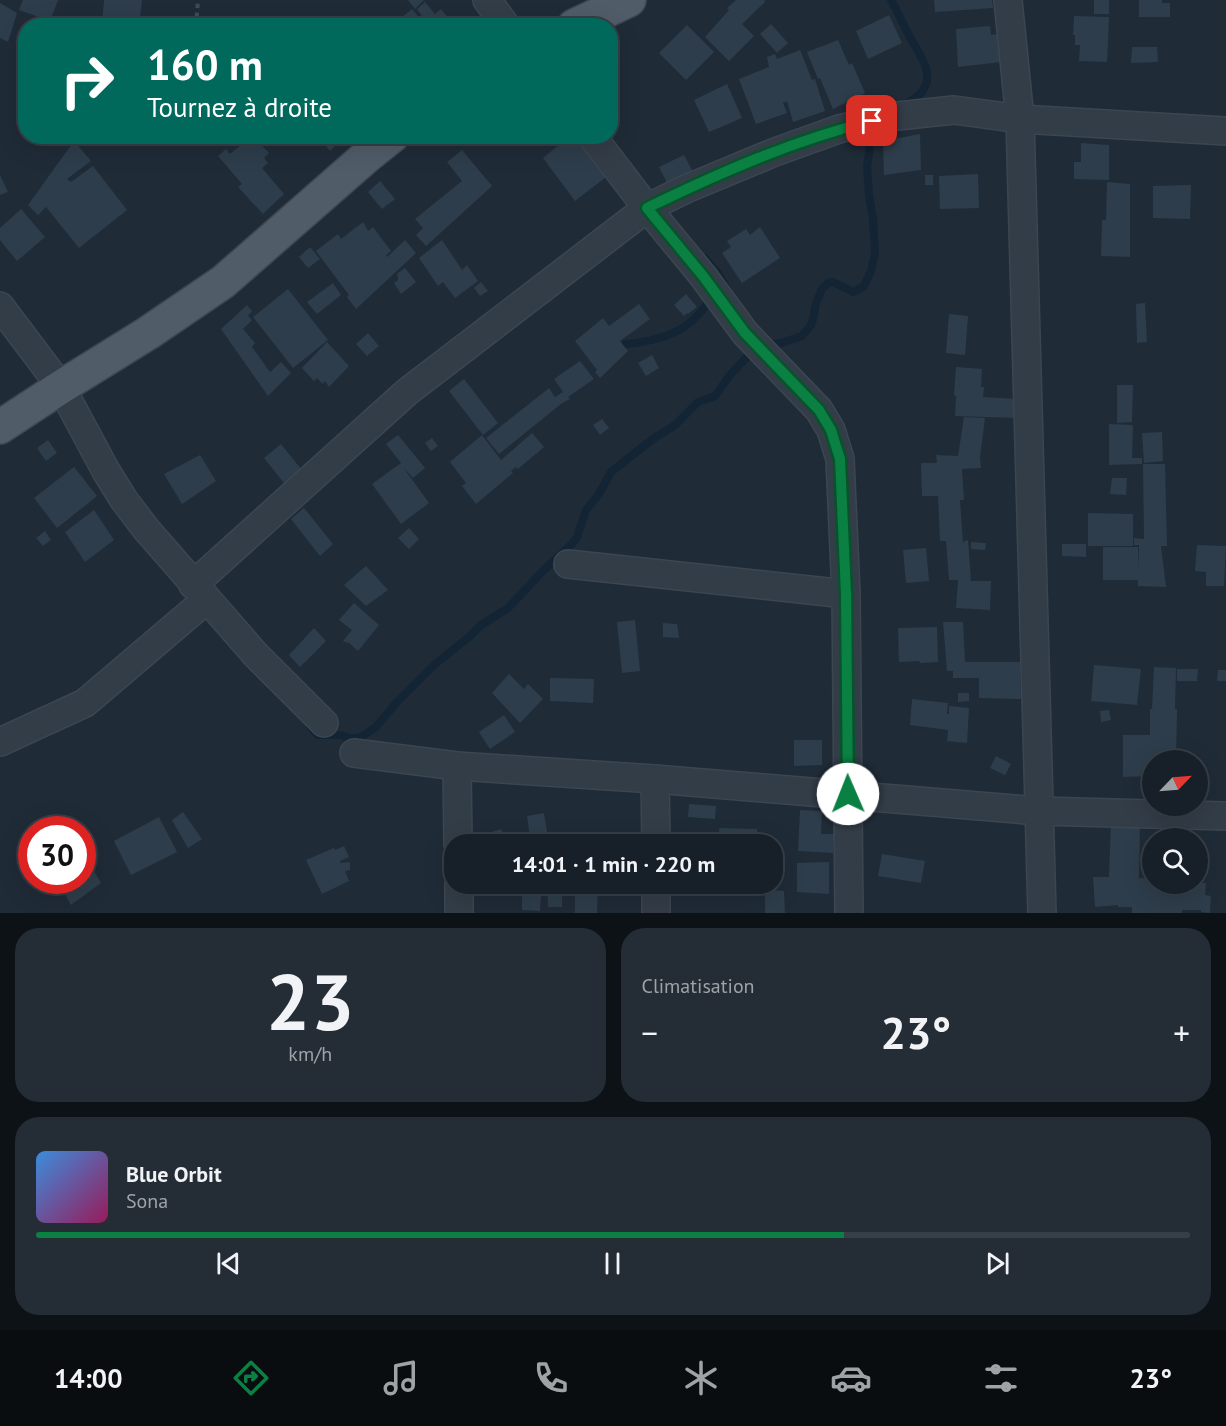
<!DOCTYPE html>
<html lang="fr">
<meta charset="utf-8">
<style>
body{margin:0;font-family:"PT Sans",sans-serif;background:#242d35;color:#f1f3f6;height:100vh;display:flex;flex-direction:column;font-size:22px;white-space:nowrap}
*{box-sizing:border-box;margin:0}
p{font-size:20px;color:#9ea3a8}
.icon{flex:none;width:33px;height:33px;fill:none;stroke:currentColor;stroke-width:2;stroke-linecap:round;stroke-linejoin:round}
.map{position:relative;height:913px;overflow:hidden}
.panel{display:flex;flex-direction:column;gap:15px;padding:15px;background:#0d1217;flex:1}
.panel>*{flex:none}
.hud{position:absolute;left:18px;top:18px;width:600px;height:126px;border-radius:24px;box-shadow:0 6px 24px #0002,0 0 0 2px #363e46;background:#00695c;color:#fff;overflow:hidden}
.needle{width:39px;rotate:65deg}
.controls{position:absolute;left:1142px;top:750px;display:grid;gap:12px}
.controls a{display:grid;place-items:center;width:66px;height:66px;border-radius:50%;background:#172029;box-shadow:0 6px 24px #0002,0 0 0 2px #363e46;font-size:30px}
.speed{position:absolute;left:18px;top:816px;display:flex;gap:12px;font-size:30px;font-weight:700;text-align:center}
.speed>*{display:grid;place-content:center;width:78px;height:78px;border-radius:50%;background:#172029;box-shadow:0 6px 24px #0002,0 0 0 2px #363e46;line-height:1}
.speed .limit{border:9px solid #d22;background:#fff;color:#111}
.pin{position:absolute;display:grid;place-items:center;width:51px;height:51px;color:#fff;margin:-26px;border-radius:12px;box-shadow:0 3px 9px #0006}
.me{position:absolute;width:66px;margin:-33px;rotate:359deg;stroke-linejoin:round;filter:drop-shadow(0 0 4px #0008)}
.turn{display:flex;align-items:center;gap:21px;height:126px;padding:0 30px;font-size:27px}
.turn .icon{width:78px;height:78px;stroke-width:2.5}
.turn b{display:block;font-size:42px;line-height:51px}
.big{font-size:45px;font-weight:700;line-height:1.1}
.panel .card{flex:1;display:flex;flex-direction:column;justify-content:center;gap:9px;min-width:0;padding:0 21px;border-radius:24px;background:#242d35}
.panel .dial{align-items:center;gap:0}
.dial b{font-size:78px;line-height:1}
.song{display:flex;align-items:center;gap:18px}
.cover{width:72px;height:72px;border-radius:9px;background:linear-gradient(135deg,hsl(210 70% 55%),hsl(330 70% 35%))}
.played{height:6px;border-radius:3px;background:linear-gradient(90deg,#0b8043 70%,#363e46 70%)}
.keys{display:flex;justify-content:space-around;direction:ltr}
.heat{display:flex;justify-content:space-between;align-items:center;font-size:33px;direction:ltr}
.panel .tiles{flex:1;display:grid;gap:15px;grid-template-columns:1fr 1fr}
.card:last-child{grid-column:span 2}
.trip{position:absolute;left:444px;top:834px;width:339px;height:60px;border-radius:24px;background:#172029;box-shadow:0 6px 24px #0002,0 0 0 2px #363e46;font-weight:700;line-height:60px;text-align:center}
.tabs{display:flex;height:96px;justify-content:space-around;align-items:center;background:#090d10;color:#9ea3a8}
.tabs .icon{width:42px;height:42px}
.tabs .active{color:#0b8043}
.tabs b{font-size:27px;color:#f1f3f6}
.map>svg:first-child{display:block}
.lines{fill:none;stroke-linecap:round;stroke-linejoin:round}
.stream{stroke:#132434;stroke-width:8}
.building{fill:#2e3d4b}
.minor-casing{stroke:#3c4651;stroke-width:30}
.major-casing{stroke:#3c4651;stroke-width:36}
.path{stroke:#3a5050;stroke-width:4;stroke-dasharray:4.5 4.5;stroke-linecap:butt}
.minor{stroke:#333d47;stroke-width:27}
.major{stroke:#505c68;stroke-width:33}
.route-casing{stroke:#07532c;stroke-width:15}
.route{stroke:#0b8043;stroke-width:10}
</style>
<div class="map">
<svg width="1226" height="913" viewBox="0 0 1226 913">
<rect width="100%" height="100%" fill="#1f2b37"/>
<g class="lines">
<g class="stream">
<path d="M891,0c6,10 10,20 15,30 16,30 40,55 -3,75"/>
<path d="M705,258l13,15 9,16"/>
<path d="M626,344c37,-3 68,-14 86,-49"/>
<path d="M310,726l8,9h23l7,3h7l6,-1 15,-10 20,-24 38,-38 35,-28 12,-12 27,-17 35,-37 29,-27 5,-7 9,-27 13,-16 12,-22 43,-34 20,-12 24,-24 17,-6 15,-21 17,-18 10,-7 9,-5 15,-2 21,-7 9,-11 2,-6 3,-16 6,-14 6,-6 5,-1 20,10 5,-2 6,-4 7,-15 4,-18 -2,-34 -4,-24 -2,-28 4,-30 6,-12"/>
</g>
</g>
<g class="building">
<path d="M23,0h35l-8,21 -31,-11z"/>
<path d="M104,0h38l-3,26h-37z"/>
<path d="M408,0h16l-9,9z"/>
<path d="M736,0h28l1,2 -23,22 12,12 -25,25 -24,-24 24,-27 -2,-2z"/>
<path d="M934,0h58l1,8 -58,4z"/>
<rect x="1094" y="0" width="15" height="14"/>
<path d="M1139,0h23v3h8v14h-31z"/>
<path d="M425,2l10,12 6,-5 10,13 -5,4h-17l-12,-17z"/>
<path d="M0,3l17,10 -9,29 -8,-4z"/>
<path d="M412,9l14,17h-35z"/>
<path d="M889,15l13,28 -34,16 -12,-28z"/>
<path d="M1074,16l35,1 -2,45 -28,-1 1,-16h-5v-10h-2z"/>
<path d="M771,24l17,19 -11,10 -17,-19z"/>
<path d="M687,25l27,27 -28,28 -27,-27z"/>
<path d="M990,26l1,9 7,-1 3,28 -43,5 -2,-38z"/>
<path d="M838,40l11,25 3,-2 13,30 -32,16 -13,-31 -2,1 -11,-27z"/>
<path d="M1132,47h25l1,15 -27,1z"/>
<path d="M800,50l12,30 3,-1 10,32 -32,11 -6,-21 -4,2 4,10 -31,11 -17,-45 30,-12 -2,-10 8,-3 2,5z"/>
<path d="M727,84l15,34 -33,14 -15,-32z"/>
<path d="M920,134l1,36 -37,5 -1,-34z"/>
<path d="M244,136h9l16,17 -5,5 4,5 -6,5 22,26 -21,20 -25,-27 4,-3 -24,-28 8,-7 4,5 16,-13 -3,-3z"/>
<path d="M323,136h9l6,7 -8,8 -10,-12z"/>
<path d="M570,136h13l27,38 -35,27 -32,-43z"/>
<path d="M74,141l17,20 -24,18 4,3 22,-16 34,44 -48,38 -33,-41 -8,8 -10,-10z"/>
<path d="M1081,143l28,2v35l-35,-1v-17h7z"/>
<path d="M462,150l30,36 -66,60 -10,-11 7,-7 -8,-9 47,-38 -15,-19z"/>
<path d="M684,155l9,17 -25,13 -9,-18z"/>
<path d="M978,174l1,34 -39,1 -1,-33z"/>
<path d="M0,175l8,17 -8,3z"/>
<rect x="925" y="175" width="8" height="10"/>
<path d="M380,181l15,18 -13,10 -14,-17z"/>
<path d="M1107,182l23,2v73l-29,-1 1,-36h4z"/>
<path d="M1191,185l-1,34 -37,-1v-32z"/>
<path d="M21,209l24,28 -28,24 -17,-21v-12z"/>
<path d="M363,222l5,9 5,-4 18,24 -5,4 1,2 18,-17 11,13 -60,56 -9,-12 2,-2 -33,-44 22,-17 3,5z"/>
<path d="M760,227l20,31 -38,25 -20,-30 9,-6 -4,-6 19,-12 4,6z"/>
<path d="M442,240l20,30 5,-5 11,16 -23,17 -12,-16 -5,4 -19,-28z"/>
<path d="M310,247l10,12 -12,9 -9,-11z"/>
<path d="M405,268l11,14 -15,12 -7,-11 4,-3 -1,-6z"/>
<path d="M481,282l7,9 -8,5 -6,-8z"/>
<path d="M333,283l8,12 -24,19 -10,-12z"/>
<path d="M288,289l40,51 -35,28 -40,-51z"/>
<path d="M686,294l11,13 -9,7 -1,-1 -3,3 -10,-11z"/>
<path d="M1145,303l2,39 -10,1 -1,-39z"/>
<path d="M639,304l11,15 -30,22 8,10 -28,27 -5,-6 2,-2 -22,-29 28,-23 6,8z"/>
<path d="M247,305l5,6 -4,5 4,4 -9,9 12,14 -3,4 18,25 11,-10 10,11 -23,23 -47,-67z"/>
<path d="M949,314l19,2 -3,39 -19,-2z"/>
<path d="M368,333l11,13 -12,10 -11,-12z"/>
<path d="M327,342l22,24 -20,21 -4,-6 -2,3 -6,-6 -3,3 -12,-13z"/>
<path d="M652,355l7,13 -13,8 -8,-13z"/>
<path d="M580,361l14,18 -26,18 2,2 -9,5 -62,50 -13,-16 63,-50 6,9 8,-5 -9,-13z"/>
<path d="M956,367l26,2 -1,18h3l-1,10 34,2 -1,19 -61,-2 1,-20 -2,-1z"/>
<path d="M464,379l34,44 -15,12 -34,-44z"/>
<path d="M1117,385h16l-1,37 -15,1z"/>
<path d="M964,417l21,1 -5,39 1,11 -19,1 2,31h-4l3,42 5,-2 3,41h20l-1,29 -34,-2 2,-28h-9l-3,-39h-6l-2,-45h-16l-1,-33h16l-1,-8 22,1z"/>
<path d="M602,419l7,9 -9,7 -7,-10z"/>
<path d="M1109,424l24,1 -1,33h10v6l-33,1z"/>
<path d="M1162,432l1,29 -19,2 -2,-30z"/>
<path d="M532,433l12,14 -26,22 -2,-2 -5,4 2,2 -37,31 -14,-18 4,-3 -16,-21 32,-27 19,25z"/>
<path d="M398,435l27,33 -12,10 -10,-11 26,36 -28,21 -29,-40 29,-21 -15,-19z"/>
<path d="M432,438l6,8 -7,5 -6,-8z"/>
<path d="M48,440l9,13 -11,8 -9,-13z"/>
<path d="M281,444l20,25 -17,14 -20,-25z"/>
<path d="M200,455l16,26 -34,23 -18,-30z"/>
<path d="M1143,464h22l2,82h-6l5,41 -28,-1v-6h-35v-33h35l1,22v-24h-5v-7l10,1z"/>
<path d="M74,467l23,29 -40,32 -23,-30z"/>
<path d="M1112,478h15l-1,17 -16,-1z"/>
<path d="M304,508l29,36 -13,12 -29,-37z"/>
<path d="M94,510l20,30 -29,22 -20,-30z"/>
<path d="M1088,513l45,1v32h-45z"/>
<path d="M409,528l10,11 -10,10 -11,-11z"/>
<path d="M45,531l6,9 -8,6 -7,-8z"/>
<path d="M971,542l15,1 -1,7 -14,-1z"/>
<path d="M1062,544h24v13l-24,-1z"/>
<path d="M1197,545l29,1 -2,40h-18v-14l-11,-1z"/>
<path d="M926,548l3,33 -23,2 -3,-33z"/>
<path d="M366,566l22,24 -22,16 -22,-21z"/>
<path d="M354,603l25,22 -21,26 -10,-9 -1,1 -4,-2 9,-11 -13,-10z"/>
<path d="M635,620l5,51 -18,2 -5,-51z"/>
<path d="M943,622h20l2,40h55l1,37 -42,-1v-20h-26v-7h-6z"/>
<path d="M663,623l14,1 2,14 -16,-1z"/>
<path d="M937,627l1,35 -18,1 -1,-2 -20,1 -1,-34z"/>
<path d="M314,628l12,13 -26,26 -11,-12z"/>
<path d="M1094,665l47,4 -4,36 -46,-4z"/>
<path d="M1154,667l22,1 -1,41h2l-1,51h-24v14h-2v2l-27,1v-42h27v-26h2z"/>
<path d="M1177,669h21l-1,12h-20z"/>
<path d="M1218,670h8v11h-9z"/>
<path d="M509,674l15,15 4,-5 15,15 -23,24 -28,-30z"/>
<path d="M550,678l44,1 -1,24 -43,-2z"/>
<path d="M958,693h11v8l-11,1z"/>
<path d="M912,699l36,4 -1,11h2v-8l20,2 -2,35 -20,-2 1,-11 -38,-5z"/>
<path d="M1109,710l2,10 -10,2 -1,-11z"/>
<path d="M504,715l11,17 -25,17 -11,-17z"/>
<path d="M794,740h28v25l-28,1z"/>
<path d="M996,756l15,8 -6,11 -15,-7z"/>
<path d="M689,804l27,2 -1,13 -27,-2z"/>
<path d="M800,810l22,1 -1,23h13l-1,19 -35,-2z"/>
<path d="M183,812l19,27 -14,9 -16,-28z"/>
<path d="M544,813l5,31h-18l-4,-28z"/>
<path d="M159,817l18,35 -46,23 -17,-34z"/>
<path d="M1111,823l29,1 -1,54 13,1v5l54,-1 -1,12 6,1 -1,17 -9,-1v-2h-19v3h-50v-6h-14v-2l-23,2 -2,-30h16z"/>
<path d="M719,828l38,1 1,15h-38z"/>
<path d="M501,829l6,15h-13l-5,-11z"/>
<path d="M344,846l5,11 -9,4 1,2 9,-1v8l-5,1 4,10 -27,13 -16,-34 28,-12 1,2z"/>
<path d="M882,854l43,7 -4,22 -43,-7z"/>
<path d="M829,862v32l-32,-2v-29z"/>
<path d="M91,866l10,17 -30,22 -9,-16 10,-9h10v-7z"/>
<path d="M509,884h9l-1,9h-8z"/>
<path d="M547,884h15v23h-14z"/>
<path d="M575,884h23l-1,29h-22z"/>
<path d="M728,884h45v4l-45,-2z"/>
<path d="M765,889l19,2 1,22h-20z"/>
<path d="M522,895l19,1 -1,15 -18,-1z"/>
</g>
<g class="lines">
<defs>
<g id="minor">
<path d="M487,0l19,26"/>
<path d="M1008,0l12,119 22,794"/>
<path d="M592,136l55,72 56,68 42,57 74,77 12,20 9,29 6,135 3,319"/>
<path d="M0,306l61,81 45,84 18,29 22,29 109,125 69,69"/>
<path d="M568,564l278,30"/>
<path d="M193,585l214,-193 240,-184 39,-19 89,-37 64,-23 49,-12 66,-7 66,9 206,12"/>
<path d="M0,742l85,-39 121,-103"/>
<path d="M354,753l103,13 198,13 384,32 187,5"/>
<path d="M457,766l1,78"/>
<path d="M655,779l1,65"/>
<path d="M459,884v29"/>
<path d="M656,884v29"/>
</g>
<g id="major">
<path d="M574,26l55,-26"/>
<path d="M0,427l61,-40 87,-54 75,-51 144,-126 25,-20"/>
</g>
</defs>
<use href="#minor" class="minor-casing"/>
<use href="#major" class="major-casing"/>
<path class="path" d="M196,26l2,-26"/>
<use href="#minor" class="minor"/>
<use href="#major" class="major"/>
</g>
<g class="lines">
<defs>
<path id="route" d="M848,794l-2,-200 -6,-135 -9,-29 -12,-20 -74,-77 -42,-57 -56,-68c72,-35 147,-68 225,-87"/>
</defs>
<use href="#route" class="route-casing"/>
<use href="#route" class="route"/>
</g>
</svg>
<div class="controls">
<a><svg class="needle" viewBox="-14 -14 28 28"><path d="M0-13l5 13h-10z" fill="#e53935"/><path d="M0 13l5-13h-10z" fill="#9ea3a8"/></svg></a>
<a><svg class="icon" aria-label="search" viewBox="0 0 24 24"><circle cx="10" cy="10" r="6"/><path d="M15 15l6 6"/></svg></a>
</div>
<div class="speed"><div class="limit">30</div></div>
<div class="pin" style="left:872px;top:121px;background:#d93025"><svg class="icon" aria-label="arrive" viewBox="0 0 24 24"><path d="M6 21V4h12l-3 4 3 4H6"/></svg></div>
<svg class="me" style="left:848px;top:794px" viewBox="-20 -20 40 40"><circle r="19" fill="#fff"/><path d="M0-13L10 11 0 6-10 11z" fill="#0b8043"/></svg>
<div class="trip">14:01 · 1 min · 220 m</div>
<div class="hud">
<div class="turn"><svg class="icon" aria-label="right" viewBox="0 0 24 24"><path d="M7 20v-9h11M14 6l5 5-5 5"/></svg><div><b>160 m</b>Tournez à droite</div></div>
</div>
</div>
<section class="panel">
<div class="tiles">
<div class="card dial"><b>23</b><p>km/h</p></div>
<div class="card"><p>Climatisation</p>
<div class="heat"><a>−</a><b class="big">23°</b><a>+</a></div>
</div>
<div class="card">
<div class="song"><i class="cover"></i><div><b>Blue Orbit</b><p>Sona</p></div></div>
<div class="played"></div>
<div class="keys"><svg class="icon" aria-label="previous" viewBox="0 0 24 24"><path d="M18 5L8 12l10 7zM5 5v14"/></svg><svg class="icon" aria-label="pause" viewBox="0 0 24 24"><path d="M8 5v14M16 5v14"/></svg><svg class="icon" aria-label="next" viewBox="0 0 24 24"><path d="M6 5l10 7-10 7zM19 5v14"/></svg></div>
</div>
</div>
</section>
<nav class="tabs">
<b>14:00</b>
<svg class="icon active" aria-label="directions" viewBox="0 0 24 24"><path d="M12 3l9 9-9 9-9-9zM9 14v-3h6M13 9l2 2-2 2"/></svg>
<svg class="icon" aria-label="music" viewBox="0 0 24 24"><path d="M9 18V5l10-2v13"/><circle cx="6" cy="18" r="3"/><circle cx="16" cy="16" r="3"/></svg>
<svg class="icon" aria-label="phone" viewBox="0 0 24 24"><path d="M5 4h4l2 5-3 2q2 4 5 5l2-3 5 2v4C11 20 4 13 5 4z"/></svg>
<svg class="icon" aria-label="climate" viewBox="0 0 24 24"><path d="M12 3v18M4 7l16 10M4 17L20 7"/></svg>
<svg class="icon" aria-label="car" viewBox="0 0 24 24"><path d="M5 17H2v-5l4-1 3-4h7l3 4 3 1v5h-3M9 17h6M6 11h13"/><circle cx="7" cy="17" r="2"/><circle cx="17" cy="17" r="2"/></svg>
<svg class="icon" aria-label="filters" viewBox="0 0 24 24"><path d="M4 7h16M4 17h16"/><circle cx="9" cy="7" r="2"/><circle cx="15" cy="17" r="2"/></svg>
<b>23°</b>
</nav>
